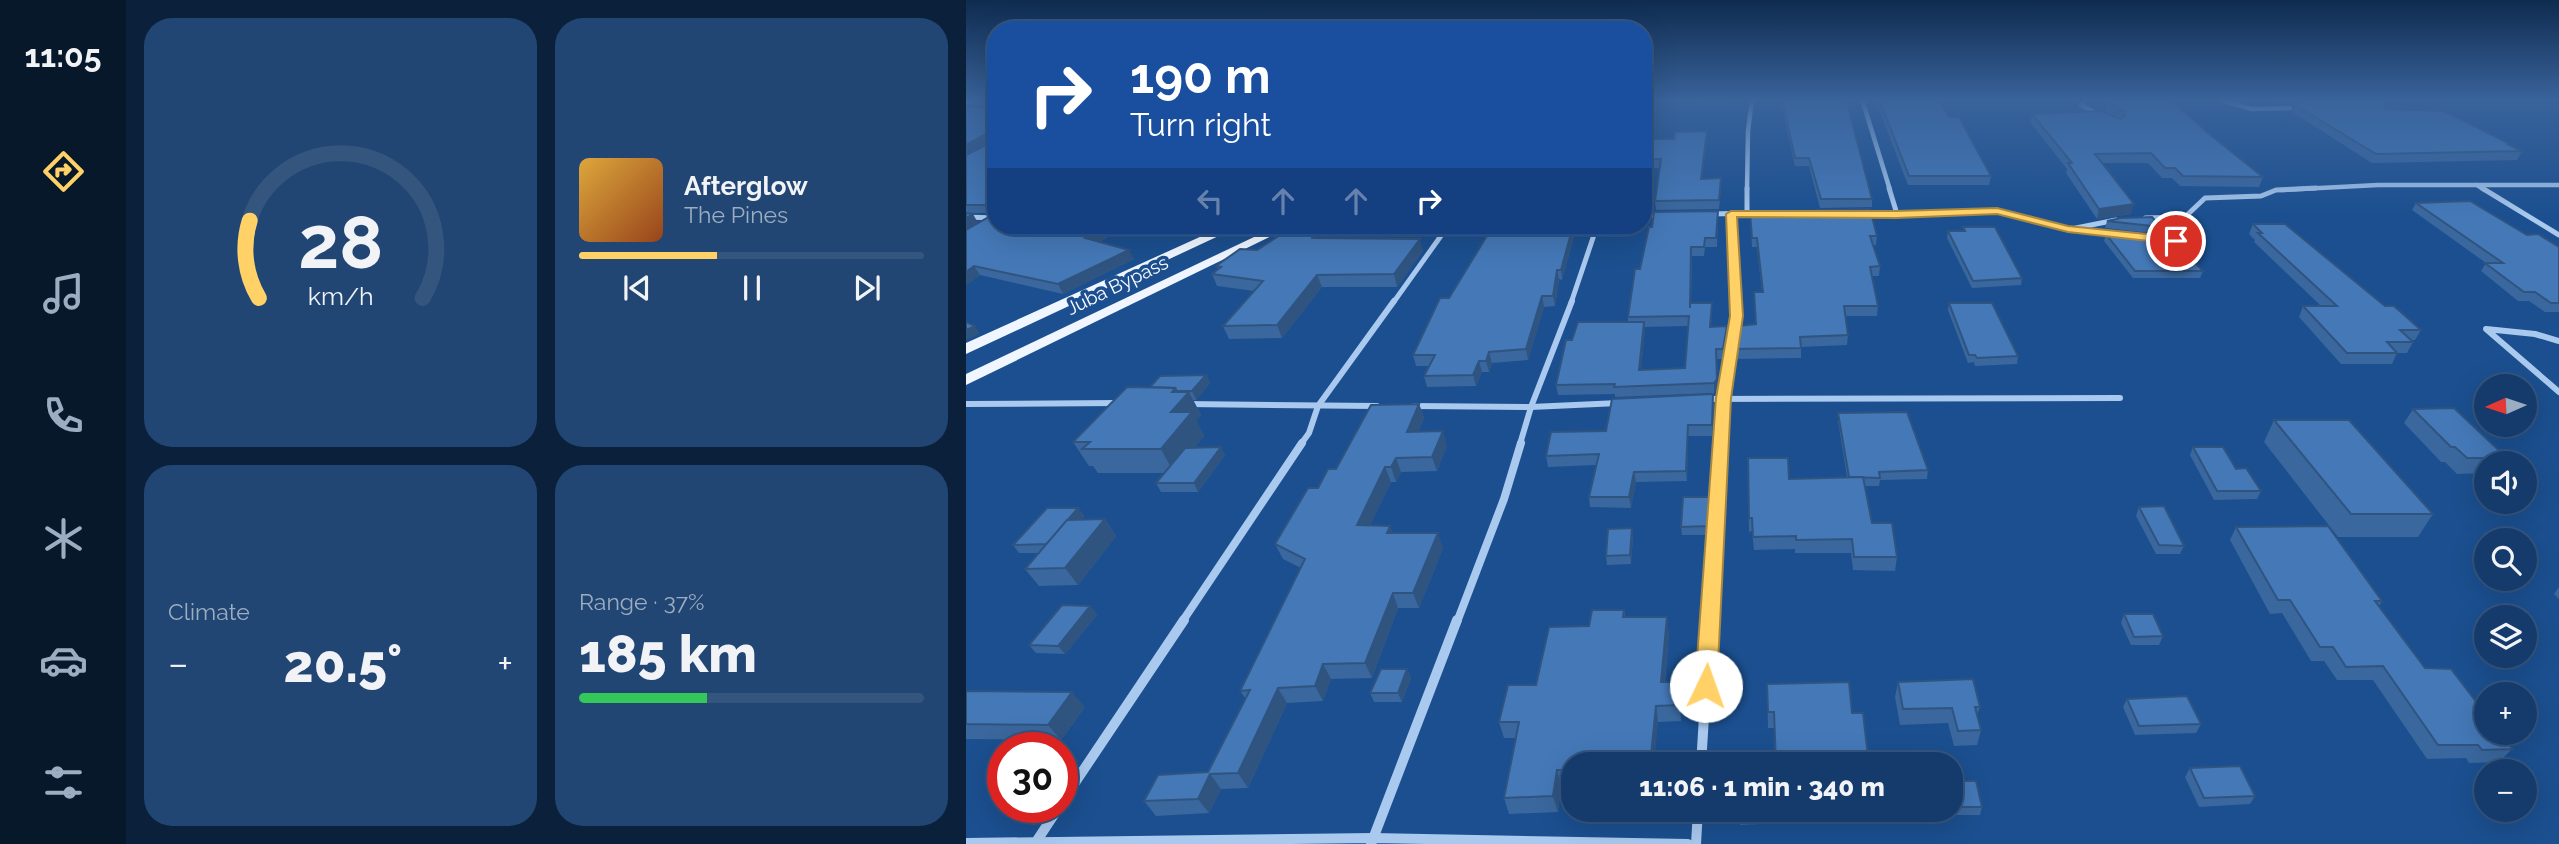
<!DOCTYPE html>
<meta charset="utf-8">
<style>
body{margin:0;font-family:Raleway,sans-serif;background:#214673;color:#f1f3f6;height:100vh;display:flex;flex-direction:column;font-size:26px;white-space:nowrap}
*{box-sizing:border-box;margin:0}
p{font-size:23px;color:#9dadc1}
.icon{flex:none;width:38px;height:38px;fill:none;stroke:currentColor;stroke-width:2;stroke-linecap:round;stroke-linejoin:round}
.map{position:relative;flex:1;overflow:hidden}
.side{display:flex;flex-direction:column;gap:18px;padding:18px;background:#0b203b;width:840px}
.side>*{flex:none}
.guide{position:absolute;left:21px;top:21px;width:665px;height:214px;border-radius:28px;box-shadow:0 7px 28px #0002,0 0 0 2px #33557e;background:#1a4fa0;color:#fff;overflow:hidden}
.needle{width:46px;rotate:267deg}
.buttons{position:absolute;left:1508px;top:374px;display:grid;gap:14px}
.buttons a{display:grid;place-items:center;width:63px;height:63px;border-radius:50%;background:#143b6b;box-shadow:0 7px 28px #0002,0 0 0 2px #33557e;font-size:35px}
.speed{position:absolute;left:21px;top:732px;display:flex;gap:14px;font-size:35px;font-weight:700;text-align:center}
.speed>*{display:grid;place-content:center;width:91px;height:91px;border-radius:50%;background:#143b6b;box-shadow:0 7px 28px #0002,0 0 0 2px #33557e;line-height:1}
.speed .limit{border:10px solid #d22;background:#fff;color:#111}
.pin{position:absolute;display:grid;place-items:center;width:60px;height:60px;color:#fff;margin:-30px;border:4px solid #fff;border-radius:50%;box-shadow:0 2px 7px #0007}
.me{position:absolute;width:77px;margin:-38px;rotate:3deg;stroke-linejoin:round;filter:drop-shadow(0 0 5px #0008)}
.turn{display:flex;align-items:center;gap:24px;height:147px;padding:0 28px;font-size:32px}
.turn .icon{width:91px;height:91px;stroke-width:2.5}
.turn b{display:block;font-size:49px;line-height:60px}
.lanes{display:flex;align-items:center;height:66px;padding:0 28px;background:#0003;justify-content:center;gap:35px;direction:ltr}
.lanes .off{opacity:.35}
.big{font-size:52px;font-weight:800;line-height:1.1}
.side .tile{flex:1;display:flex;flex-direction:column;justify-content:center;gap:10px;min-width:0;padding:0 24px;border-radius:28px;background:#214673}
.side .dial{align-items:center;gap:0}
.dial svg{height:182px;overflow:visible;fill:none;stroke:#33557e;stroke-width:7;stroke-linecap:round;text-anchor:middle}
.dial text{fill:#f1f3f6;stroke:none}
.song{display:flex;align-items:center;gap:21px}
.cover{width:84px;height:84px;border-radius:10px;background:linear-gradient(135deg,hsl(40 70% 55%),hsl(20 70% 35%))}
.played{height:7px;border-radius:4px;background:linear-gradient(90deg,#ffd166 40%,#33557e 40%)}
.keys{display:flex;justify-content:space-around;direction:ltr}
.heat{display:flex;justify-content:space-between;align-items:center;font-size:38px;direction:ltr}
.charge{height:10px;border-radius:5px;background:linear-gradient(90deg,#34c759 37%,#33557e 0)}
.side .tiles{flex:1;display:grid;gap:18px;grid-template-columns:repeat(2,1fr)}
.trip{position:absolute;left:595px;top:752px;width:402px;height:70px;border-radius:28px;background:#143b6b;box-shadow:0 7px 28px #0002,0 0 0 2px #33557e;font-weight:800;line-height:70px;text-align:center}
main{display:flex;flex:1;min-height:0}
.menu{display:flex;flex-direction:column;width:126px;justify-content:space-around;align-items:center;background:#08182b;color:#9dadc1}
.menu .icon{width:49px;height:49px}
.menu .on{color:#ffd166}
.menu b{font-size:32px;color:#f1f3f6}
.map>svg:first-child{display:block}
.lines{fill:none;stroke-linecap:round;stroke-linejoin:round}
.minor-far4{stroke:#a9c9ee;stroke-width:4.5}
.minor-far3{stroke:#a9c9ee;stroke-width:5}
.minor-far2{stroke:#a9c9ee;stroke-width:6}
.minor-far1{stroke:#a9c9ee;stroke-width:8}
.minor{stroke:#a9c9ee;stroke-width:10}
.primary{fill:#f0f6ff;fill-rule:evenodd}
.wall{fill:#3a679d;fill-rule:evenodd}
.shaded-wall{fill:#305480}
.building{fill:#4478b7;stroke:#305480;stroke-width:2}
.route{fill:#ffd166;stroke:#a68842;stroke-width:2}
.labels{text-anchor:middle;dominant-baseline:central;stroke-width:7;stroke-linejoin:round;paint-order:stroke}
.street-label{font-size:19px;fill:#fff;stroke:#1b4f8f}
</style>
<main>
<nav class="menu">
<b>11:05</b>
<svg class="icon on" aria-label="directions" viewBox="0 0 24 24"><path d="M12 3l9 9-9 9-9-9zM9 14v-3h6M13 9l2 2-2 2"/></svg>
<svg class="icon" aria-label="music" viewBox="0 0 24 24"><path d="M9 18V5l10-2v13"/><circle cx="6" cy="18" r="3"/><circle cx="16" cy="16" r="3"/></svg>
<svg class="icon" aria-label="phone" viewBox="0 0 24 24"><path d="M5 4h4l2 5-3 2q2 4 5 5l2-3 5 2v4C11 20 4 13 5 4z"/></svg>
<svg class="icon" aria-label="climate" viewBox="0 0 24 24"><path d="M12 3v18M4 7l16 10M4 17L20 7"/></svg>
<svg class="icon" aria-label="car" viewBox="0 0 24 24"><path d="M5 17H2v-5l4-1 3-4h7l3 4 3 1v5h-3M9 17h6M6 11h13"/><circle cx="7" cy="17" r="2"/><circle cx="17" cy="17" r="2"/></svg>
<svg class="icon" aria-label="filters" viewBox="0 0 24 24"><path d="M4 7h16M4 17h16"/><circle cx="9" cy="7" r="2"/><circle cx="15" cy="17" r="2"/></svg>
</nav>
<section class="side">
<div class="tiles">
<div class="tile dial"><svg viewBox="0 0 100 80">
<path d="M14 69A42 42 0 1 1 86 69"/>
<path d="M14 69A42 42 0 0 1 10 35" stroke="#ffd166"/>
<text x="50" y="56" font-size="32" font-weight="700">28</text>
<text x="50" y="72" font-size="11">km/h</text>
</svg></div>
<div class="tile">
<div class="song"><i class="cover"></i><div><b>Afterglow</b><p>The Pines</p></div></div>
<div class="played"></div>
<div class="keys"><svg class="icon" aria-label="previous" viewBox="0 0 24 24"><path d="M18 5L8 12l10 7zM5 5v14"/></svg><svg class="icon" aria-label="pause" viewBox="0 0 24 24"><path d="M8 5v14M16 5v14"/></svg><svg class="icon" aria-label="next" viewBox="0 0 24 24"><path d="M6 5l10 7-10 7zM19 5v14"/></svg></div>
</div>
<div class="tile"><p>Climate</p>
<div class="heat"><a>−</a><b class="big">20.5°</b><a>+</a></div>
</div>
<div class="tile"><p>Range · 37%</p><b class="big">185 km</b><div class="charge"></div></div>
</div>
</section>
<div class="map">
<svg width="1593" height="844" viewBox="0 0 1593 844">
<rect width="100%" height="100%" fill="#1b4f8f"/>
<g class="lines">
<g class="minor-far4">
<path d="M896,99l28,91"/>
<path d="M1120,99l-5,6 17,9"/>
<path d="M1251,99l35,10 38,-1"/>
<path d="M0,103l9,-4"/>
<path d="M677,111l5,-12"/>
<path d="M1511,185l8,5"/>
<path d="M781,190l1,-59 4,-32"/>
<path d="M1315,190l97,-5h181"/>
</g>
<g class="minor-far3">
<path d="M923,188l8,26"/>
<path d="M1516,188l77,47"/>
<path d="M781,213v-25"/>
<path d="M744,214l47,-1"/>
<path d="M765,214l4,89"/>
<path d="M898,214l133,-3 71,18 47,5"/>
<path d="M677,215h20"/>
<path d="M0,217l30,1"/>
<path d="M1179,218l40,-1 20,-19 56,-2 15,-6 40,-2"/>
<path d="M1110,228l40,-8"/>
<path d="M1199,240l37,7"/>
<path d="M427,303l55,-77"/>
<path d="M605,303l26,-77"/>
</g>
<g class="minor-far2">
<path d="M1593,341l-24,-7 -49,-5 73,63"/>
<path d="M738,399l416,-1"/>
<path d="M0,404l152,-1"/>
<path d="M220,404l191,2"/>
<path d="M448,406l117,1 88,-4"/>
<path d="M335,444l8,-11 9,-27 76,-105"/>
<path d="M554,444l11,-37 41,-106"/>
<path d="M754,444l3,-46 13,-82 -1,-15"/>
</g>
<g class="minor-far1">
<path d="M216,622l120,-179"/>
<path d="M491,622l47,-123 17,-56"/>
<path d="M744,622l10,-179"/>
</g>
<g class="minor">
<path d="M735,765l9,-145"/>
<path d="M96,802l122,-182"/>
<path d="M70,842l23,-35"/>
<path d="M0,843l407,-5 315,6"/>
<path d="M405,844l86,-224"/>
<path d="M730,844l2,-34"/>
</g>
<g class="primary">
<path d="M258,226h16l-274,128v-11z"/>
<path d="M311,226h15l-326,159v-11z"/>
</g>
</g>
<g class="wall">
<path d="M3,99h27v6h-23z"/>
<path d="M732,99h31l-1,6 -30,1z"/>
<path d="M814,99h66l26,100v8l-52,1 -11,-42h-14z"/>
<path d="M909,99h63l11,18 42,59 -2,9h-81z"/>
<path d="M1139,99h65l38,34 55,44 -4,10 -79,-1 -8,-8h-10l-14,-15h-46l29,51 -34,5 -31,-46 1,-4 -37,-47 2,-8 81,2 -8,-4z"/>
<path d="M1304,99h115v10l125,35 -1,1 13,6 -5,9 -145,3 -80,-51 2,-5 -1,-3h-15z"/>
<path d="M30,105v121h127l-15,11 -9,5 35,17 -71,35 -83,-19 -14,10v-55l28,-17h-28v-58l29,-15 -29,15v-48l26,1z"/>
<path d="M741,131v9l-5,39 19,8 -2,22 -63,1 -1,-9 5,-33h-17v-29h31z"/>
<path d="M1450,203l111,32 32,12v65h-14l-16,-11h-11l-37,-30 5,-8 -74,-53z"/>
<path d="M752,211l-1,36h-12l-1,9h-12l-1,47h21l-1,24 16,-1v10l-4,23h-7l1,30 -3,4 -99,4v-3l-57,1 -2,-10 16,-45 56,-18v-5l24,-90zM722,326l-3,42 -44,2 4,-43z"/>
<path d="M784,212l127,24 -1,9h-3l7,21 -1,10h-7l6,30 -1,10h-32l3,19 -1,10 -46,2v11l-66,1v-10l20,-24 7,-33 -5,-45h-5z"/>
<path d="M1141,221l54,6 -2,7 -54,-6z"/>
<path d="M1287,224l168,106 -6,10h-3l1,2 -6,11h-10l-5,11h-51l-42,-47 4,-11h18l-67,-64 1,-2 -6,-6z"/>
<path d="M328,226h22v12l107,13 -26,36h-75l-40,51 -53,1 -6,-13 31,-35 -37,-5 -5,-12 6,-5 -2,-3 41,-16z"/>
<path d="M611,226l-15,54 -3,-1 -4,27 -11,1 -16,53 -36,3 -3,9h-7l-6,14 -49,1 -3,-11 5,-10h-13l-3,-11 36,-57z"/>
<path d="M997,227l59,51 -1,7 -49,3 -25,-50 1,-7h15z"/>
<path d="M1140,234l97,37 -3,7h-67l-29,-37z"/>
<path d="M983,303l69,53 -1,8 -42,2 -1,-4 -6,1 -20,-53z"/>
<path d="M240,375l4,8 -14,17h-3l8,15 -5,5 8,16 -10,12 31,7 -27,37h-37l-5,-9 9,-10h-67l-5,-7h-4l-16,-24 77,-55z"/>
<path d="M453,404l5,14 -6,14 29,13 -10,26 -36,1 -5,10h-5l-21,43 73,23 -24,60h-21l-26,70 -41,1 -8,22 -36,2 -39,85 -27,1 -12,24 -53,3 -12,-15 64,-29 38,-73 -6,-8 61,-123 -18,-9 -8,-15 43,-56 18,-19z"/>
<path d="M748,404l-2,32h-24l-1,45 -51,1 -5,26 -41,-1 -1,-10 7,-32 -48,2 -2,-11z"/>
<path d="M1447,409l94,49 -4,6h-16v9l-30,1 -12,-12h-4l-37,-39z"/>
<path d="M872,413l90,57 -1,9 -47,1 -1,6h-14l7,37 25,34 -2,14 -42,-1 -2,-17h-56v-4l-41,1 -2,-19 -3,1 -1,-74 41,21 58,-2 -9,-56z"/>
<path d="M1308,420l159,94 -15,23h-80l-74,-95z"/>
<path d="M1227,447l43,22 25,22 -4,8 -43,1 -24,-45z"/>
<path d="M743,497l-1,38h-26l-1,-8z"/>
<path d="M1173,507l45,39 -4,8h-24l-20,-38z"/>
<path d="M112,508l6,8 -3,4 24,-1 11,17 -38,49 -39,1 -14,-17 14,-16h-20l-6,-8z"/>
<path d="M1270,527l146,74 -3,5 46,62 87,81 -13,13 -30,1 -3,-5 -39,1 -54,-79h-36l-13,-19h-13l-29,-48 -12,1 -40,-74z"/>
<path d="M667,537l-2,27 -24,1 -1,-9z"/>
<path d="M1593,587v12l-5,-5z"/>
<path d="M124,606l7,9 -32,39 -29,-1 -7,-8z"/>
<path d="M658,610l1,7 44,16 -4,49 16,16v23l-23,1 -85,43v21h-12l-3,26 -49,2 -5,-16 12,-60h-12l-5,-16 37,-37 53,-59z"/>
<path d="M1158,614l39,22 -4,9h-28l-10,-22z"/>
<path d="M441,669l4,9 -9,24h-28l-4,-9z"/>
<path d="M932,682l82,25 -3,8 4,15 -4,15 -23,1 -6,-23 -48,2 -5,-28z"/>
<path d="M801,684l85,29 17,52h-94l-1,-37h-6z"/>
<path d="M0,691l119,16 -24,33 -95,-1z"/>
<path d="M1161,699l74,25 -5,9 -61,2 -12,-28z"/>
<path d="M1224,768l65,28 -5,8 -51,3 -14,-30z"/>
<path d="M985,781l31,26 -2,8h-47l-1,-5h19z"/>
<path d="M774,810h133l-1,8 -132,7z"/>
</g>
<g class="shaded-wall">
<path d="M741,131v9l-6,47v-8z"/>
<path d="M24,132l4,8 -28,15v-10z"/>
<path d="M1168,204l-3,10 -34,5 2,-10z"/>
<path d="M7,214l5,9 -12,7v-12z"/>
<path d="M142,226h15l-15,11 -19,10 -4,-9z"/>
<path d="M346,226h4v24l-4,-12z"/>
<path d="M607,226h4l-15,54 -1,-10z"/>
<path d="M454,239l3,12 -26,36 -3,-13z"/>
<path d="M163,250l5,9 -71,35 -5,-10z"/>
<path d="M8,266l6,9 -14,10v-13z"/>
<path d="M591,270l2,9 -4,27 -2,-10z"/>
<path d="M351,275l5,12 -40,51 -5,-13z"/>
<path d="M576,296l2,11 -16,53 -2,-11z"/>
<path d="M678,322l1,9 -5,49 -1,-10z"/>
<path d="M9,326l5,8 -14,6v-10z"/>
<path d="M761,326v10l-4,23v-10z"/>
<path d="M750,349l1,40 -3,4v-10z"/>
<path d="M523,352l3,11 -3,9 -3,-11z"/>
<path d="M513,361l3,11 -6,14 -3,-11z"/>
<path d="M240,375l4,8 -14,17 -4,-9z"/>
<path d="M209,388l14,4 12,23 -5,5 8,16 -30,37 -13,-24 10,-37 1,-20z"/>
<path d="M453,404l5,14 -12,28 -5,-14z"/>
<path d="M722,425v11l-1,45 -1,-10z"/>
<path d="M477,431l4,14 -10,26 -5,-14z"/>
<path d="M255,447l4,8 -27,37 -4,-9z"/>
<path d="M430,458l5,14 -5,10 -5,-15z"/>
<path d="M419,467l6,15 -28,58 -6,-15z"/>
<path d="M668,472l2,10 -5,26 -2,-11z"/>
<path d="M112,508l6,8 -31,37 -6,-9z"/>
<path d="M139,519l11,17 -38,49 -13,-17z"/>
<path d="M424,526l6,14 -9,-7z"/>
<path d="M666,528l1,9 -2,27 -1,-9z"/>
<path d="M472,533l5,15 -24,60 -6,-15z"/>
<path d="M427,593l5,15 -26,70 -7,-15z"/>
<path d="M124,606l7,9 -32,39 -7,-8z"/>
<path d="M701,617l2,16 -6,66 -2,-17z"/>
<path d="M357,664l8,15 -8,22 -8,-15z"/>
<path d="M441,669l4,9 -9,24 -4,-9z"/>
<path d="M714,682l1,16v23l-1,-16z"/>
<path d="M312,688l9,15 -39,85 -10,-15z"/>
<path d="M106,692l13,15 -24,33 -13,-15z"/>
<path d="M690,706l2,16 -4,43h-4z"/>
<path d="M591,770l4,16 -3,26 -5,-16z"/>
<path d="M244,774l11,15 -12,24 -11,-14z"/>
</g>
<g class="building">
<rect x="732" y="99" width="30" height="1"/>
<path d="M816,99h64l26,100h-51l-12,-41h-14z"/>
<path d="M913,99h59l11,18h10l32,59h-82z"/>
<path d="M1141,99h63l38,34 55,44 -80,-1 -8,-8h-10l-14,-15 -56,1 39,50 -35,5 -31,-46h4l-40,-49 69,-3 20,8 4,-3 -1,-5 -17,-8z"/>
<path d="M1331,99h88v10l59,2 66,33h-3l15,7 -146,3 -81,-49 3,-4z"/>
<path d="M30,105v30l-6,-3 -24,13v-38l26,1z"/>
<path d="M741,131l-6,48 20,-1 -2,22 -64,1 6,-42 -18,1v-21h31l1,-7z"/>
<path d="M30,137v71l-3,-3h-27v-50l28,-14z"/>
<path d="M1504,201l57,34 11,-1 21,13v56h-8l-16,-11h-11l-39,-29h18l-87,-60z"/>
<path d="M904,209l7,27h-7l10,30 -10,1 8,39h-34l4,29 -48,2 1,11 -66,1 3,-23 18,-2 -2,-32h9l-6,-54h-5l-2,-26z"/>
<path d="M30,210v16h112l-23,12 44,12 -71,34 -84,-18 -8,6v-42l28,-16z"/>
<path d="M752,211l-2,27h-11l-1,9h-13l-1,61v-5h22l-2,24 17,-1 -4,23h-7l1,30 -3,4 -100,4 1,-3 -59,1 10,-45h6l6,-18h66l-5,48 46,-2 4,-52 -61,1 7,-48h5l9,-42h3l2,-15z"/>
<path d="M0,213l7,1 -7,4z"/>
<path d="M1186,217l9,10 -54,-6 14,-3z"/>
<path d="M1287,224h32l100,82h9l27,24h-21l13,12h-26l10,11h-50l-44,-47h34l-79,-73h4z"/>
<path d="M328,226h18v12l108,1 -26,35 -77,1 -40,50 -54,1 40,-45 -51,-7 9,-7 -5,-1 24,-17 17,1z"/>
<path d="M527,226h80l-12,44h-4l-4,26h-11l-16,53 -37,3 -3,9h-7l-6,14 -49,1 11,-21h-22l27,-57h9z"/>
<path d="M997,227h32l27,51 -49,3 -25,-50h17z"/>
<path d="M1146,232l60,7 31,32h-68l-29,-37z"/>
<path d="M983,303h43l26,53 -41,2 -2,-3h-6z"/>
<path d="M0,322l9,4 -9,4z"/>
<path d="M240,375l-14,16h-15l-2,-3 -25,-1 10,-11z"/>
<path d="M161,387l48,1 -3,4h17l-18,20h21l-31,37h-79l8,-7h-17z"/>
<path d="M747,394l-1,31h-24l-2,46 -52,1 -5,25h-40l10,-43 -53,2 5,-24 55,-1 6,-32z"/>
<path d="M453,404l-12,28 36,-1 -11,26 -36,1 -5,9h-6l-28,58 33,1 -3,7h51l-25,60h-20l-28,70 -42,1 -8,22 -37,2 -40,85 -28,1 -12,25 -54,2 14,-26 50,-3 42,-82 -10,1 65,-132 -30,-15 33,-56h10l10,-19h8l35,-64z"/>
<path d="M1488,408l53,50h-40l-12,-11h-4l-38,-38z"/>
<path d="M941,412l21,58 -49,2 1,6 -31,-1 -11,-64z"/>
<path d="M1308,420h75l84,94h-82z"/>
<path d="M255,447l-27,36h-38l29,-35z"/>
<path d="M1227,447h30l13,22 10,-1 15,23h-44z"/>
<path d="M782,458h40l1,21 74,-2 9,46h20l5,34h-43l-2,-18 -56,1v-4l-43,1 -1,-19h-3z"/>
<path d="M717,497h26l-2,29 -26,1z"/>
<path d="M1198,506l20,40 -25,-1 -20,-38z"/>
<path d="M81,508h31l-31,36 -34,1z"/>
<path d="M139,519l-40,49 -40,1 42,-49z"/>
<path d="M1362,526l54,75h-7l50,67 26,1 36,47v17h13l12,16 -30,1 -4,-5h-40l-55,-79 -37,1 -13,-20h-13l-30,-47h-12l-42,-73z"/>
<path d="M666,528l-2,27 -24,1 2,-27z"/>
<path d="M96,605l28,1 -32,40 -29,-1z"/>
<path d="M626,610h32l-1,7h44l-6,65h19v23l-24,1 -6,59h-77v5h-16l-4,26 -49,2 15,-76h-20l9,-37h28l13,-58 40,-1z"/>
<path d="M1158,614h29l10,22 -29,1z"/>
<path d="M415,669h26l-9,24h-28z"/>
<path d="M1007,679l7,28h-5l6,23 -23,1 -6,-23 -49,1 -5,-27z"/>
<path d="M883,682l3,31h11l6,52h-93l-2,-53h-6l-1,-28z"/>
<path d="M0,691l106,1 -24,33 -82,-1z"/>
<path d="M1221,696l14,28 -62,2 -12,-27z"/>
<path d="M1274,766l15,30 -51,2 -14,-30z"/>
<path d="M985,781h25l6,26h-31z"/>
</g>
<linearGradient id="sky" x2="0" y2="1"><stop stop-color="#0f2b4f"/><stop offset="0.46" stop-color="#39639b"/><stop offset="1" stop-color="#39639b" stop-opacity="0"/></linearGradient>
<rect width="1593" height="217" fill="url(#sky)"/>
<path class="route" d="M1031,208l71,18 108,11 6,4 -6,3 -108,-12 -71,-18 -101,4 -159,-1 6,99 -12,82 -14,288 -3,7 -8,3 -8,-3 -3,-7 21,-288 14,-82 -4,-102 5,-3h165z"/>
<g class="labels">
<g class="street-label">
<text transform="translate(151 285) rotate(-26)">Juba Bypass</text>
</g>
</g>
</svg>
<div class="buttons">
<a><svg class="needle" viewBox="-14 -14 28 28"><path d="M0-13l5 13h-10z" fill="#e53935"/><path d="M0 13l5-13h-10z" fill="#9dadc1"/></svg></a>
<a><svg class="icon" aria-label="sound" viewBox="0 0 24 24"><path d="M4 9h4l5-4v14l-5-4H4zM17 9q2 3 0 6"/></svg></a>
<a><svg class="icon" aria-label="search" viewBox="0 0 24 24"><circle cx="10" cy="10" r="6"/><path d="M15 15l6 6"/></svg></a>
<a><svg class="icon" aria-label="layers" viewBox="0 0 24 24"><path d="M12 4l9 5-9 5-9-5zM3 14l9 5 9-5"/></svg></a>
<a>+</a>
<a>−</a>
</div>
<div class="speed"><div class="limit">30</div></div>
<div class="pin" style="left:1210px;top:241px;background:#d93025"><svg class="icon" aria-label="arrive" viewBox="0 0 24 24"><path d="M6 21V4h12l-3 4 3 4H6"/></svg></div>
<svg class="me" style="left:740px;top:686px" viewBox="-20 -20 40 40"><circle r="19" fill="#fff"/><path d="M0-13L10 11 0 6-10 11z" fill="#ffd166"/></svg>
<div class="trip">11:06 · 1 min · 340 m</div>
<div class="guide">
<div class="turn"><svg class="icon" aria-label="right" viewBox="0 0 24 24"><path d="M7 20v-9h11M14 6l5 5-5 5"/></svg><div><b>190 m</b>Turn right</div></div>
<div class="lanes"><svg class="icon off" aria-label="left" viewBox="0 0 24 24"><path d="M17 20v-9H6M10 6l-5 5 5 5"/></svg><svg class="icon off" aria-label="ahead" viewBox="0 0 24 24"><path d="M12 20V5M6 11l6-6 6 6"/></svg><svg class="icon off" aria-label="ahead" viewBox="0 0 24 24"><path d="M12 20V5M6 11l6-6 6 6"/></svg><svg class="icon" aria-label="right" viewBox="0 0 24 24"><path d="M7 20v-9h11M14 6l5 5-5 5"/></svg></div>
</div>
</div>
</main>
